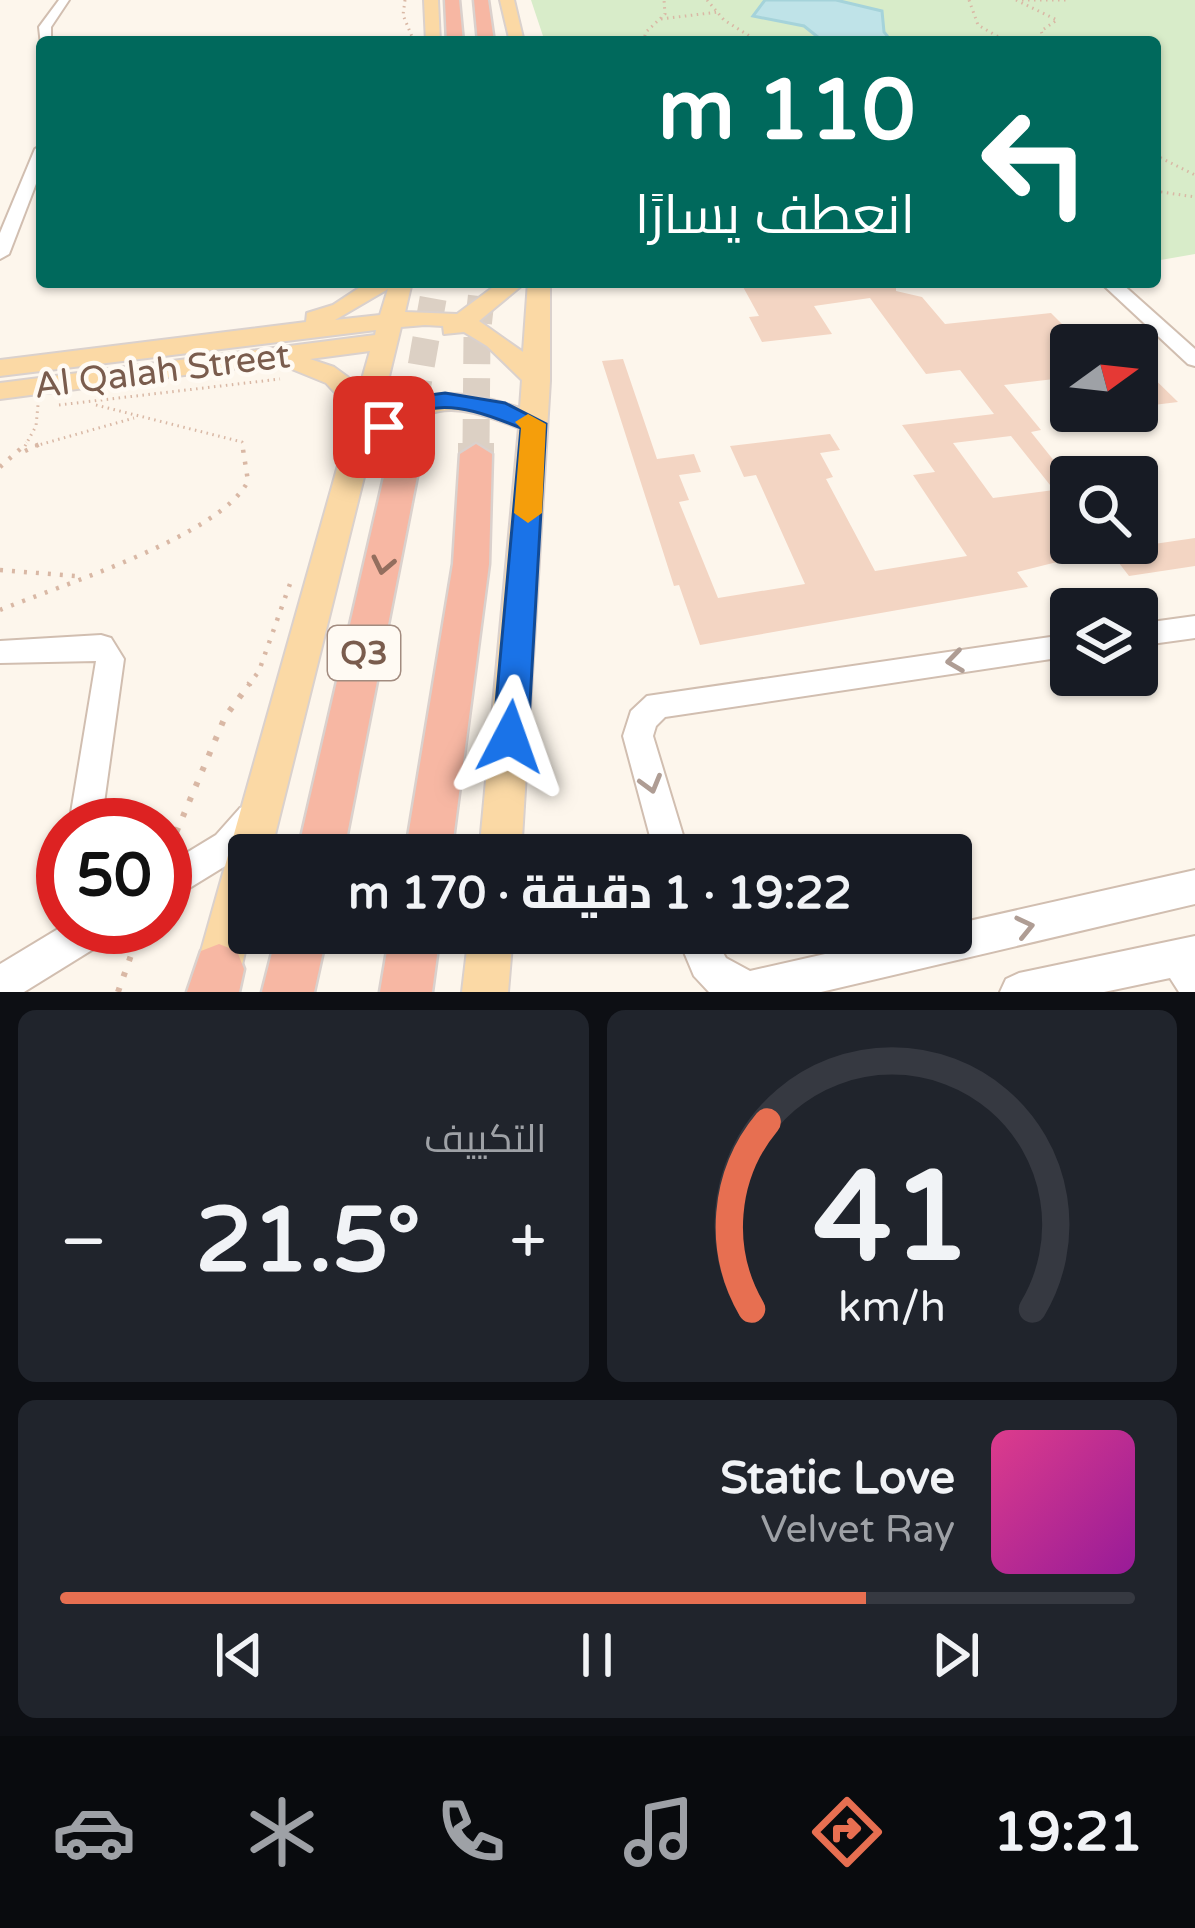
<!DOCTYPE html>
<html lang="ar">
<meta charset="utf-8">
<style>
body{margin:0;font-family:"Varela Round",Cairo,sans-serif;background:#20242c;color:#f1f3f6;direction:rtl;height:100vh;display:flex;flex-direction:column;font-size:45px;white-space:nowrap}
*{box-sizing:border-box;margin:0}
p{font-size:39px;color:#9ea1a6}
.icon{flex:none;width:66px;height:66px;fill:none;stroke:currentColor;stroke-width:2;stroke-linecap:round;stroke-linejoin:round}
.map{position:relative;height:992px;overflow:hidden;direction:ltr}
.side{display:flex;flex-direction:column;gap:18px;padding:18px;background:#0d0f14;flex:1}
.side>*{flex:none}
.hud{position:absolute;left:36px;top:36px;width:1125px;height:252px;border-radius:12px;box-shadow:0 3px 9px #0004;direction:rtl;background:#00695c;color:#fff;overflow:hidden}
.needle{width:78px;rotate:75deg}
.tools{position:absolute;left:1050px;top:324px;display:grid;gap:24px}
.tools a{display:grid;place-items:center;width:108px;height:108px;border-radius:12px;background:#171b24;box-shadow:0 3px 9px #0004;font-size:60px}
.speed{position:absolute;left:36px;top:798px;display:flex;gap:24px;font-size:60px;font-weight:700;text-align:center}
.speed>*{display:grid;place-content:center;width:156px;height:156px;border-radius:50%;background:#171b24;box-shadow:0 3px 9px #0004;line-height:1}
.speed .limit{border:18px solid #d22;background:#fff;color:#111}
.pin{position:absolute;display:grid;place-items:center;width:102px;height:102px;color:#fff;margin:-51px;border-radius:24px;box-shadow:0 6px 18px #0006}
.me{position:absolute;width:132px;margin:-66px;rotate:4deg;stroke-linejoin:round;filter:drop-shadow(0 0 9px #0008)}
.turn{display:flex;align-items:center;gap:42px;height:252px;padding:0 48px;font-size:54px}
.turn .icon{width:156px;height:156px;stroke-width:2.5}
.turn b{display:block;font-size:84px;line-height:102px}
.big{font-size:90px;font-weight:800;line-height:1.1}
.side .widget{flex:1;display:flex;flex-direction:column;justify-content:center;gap:18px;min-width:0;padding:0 42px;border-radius:18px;background:#20242c}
.side .dial{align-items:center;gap:0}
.dial svg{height:312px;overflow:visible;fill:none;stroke:#363941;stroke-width:7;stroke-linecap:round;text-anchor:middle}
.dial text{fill:#f1f3f6;stroke:none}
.song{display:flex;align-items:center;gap:36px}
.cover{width:144px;height:144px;border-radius:18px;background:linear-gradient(135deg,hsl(330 70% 55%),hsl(300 70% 35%))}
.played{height:12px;border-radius:6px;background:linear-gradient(90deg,#e76f51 75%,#363941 75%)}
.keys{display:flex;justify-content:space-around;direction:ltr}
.heat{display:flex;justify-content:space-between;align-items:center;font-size:66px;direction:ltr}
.side .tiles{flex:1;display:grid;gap:18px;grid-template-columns:1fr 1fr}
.widget:last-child{grid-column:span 2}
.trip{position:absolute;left:228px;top:834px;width:744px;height:120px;border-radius:12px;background:#171b24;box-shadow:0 3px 9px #0004;font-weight:800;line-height:120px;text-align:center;direction:rtl}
.menu{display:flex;height:192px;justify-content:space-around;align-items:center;background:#090b0e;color:#9ea1a6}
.menu .icon{width:84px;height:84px}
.menu .selected{color:#e76f51}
.menu b{font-size:54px;color:#f1f3f6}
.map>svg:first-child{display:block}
.green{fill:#d8ecc9}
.water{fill:#bfe3e8;stroke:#a5d3da;stroke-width:3}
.building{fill:#f3d5c3;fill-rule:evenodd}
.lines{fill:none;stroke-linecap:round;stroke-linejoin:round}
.highway-tunnel-far1{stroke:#dcd0c4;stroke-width:27;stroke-dasharray:27 14;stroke-linecap:butt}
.highway-tunnel{stroke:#dcd0c4;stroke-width:36;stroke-dasharray:36 18;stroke-linecap:butt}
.minor-casing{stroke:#d1beb0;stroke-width:4}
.major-casing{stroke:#dad1cd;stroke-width:4}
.highway-casing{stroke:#dad1cd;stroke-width:5}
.path-far2{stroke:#d9b8a5;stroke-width:3;stroke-dasharray:1.5 4.5;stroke-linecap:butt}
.path-far1{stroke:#d9b8a5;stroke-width:4.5;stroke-dasharray:3 9;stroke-linecap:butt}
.path{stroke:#d9b8a5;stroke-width:6;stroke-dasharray:4.5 12;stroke-linecap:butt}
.minor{fill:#fff;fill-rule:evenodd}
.major{fill:#fbd9a5;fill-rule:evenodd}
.highway{fill:#f7b7a3;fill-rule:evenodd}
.oneway{stroke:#936e5e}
.oneway2{stroke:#af9d94}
.route{fill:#1a73e8;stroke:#114b97;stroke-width:3}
.slow{fill:#f59e0b}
.labels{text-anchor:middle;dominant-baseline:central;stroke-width:9;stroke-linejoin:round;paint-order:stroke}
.shield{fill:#fffaf3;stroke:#a28b7f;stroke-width:3}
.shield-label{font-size:33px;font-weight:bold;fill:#7a5c4d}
.street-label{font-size:36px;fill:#7a5c4d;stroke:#fffaf3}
</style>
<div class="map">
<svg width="1195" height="992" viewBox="0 0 1195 992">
<rect width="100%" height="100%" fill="#fdf6ec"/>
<path class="green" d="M531,0h664v254l-40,7v-219h-610z"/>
<path class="water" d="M765,0h71l46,11 2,21 8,10h-68l-20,-16 -51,-10z"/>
<g class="building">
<path d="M771,282h125v9l26,6 23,27 106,-11 20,20v44l-67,8 37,45 -10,2 40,50v61h66v-19l17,20 41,-6v28l-66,10 -17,-22 -59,9 -36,9 11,15 -328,58 -21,-60 -5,1 -72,-225 21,-2 34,100 37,-5 7,18 -22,3 10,25 -10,2 39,96 87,-14 -49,-109 -12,2 -14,-31 100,-12 10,16 -20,3 13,24 -7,2 49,92 92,-15 -54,-81 22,-3 -33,-47 92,-11 -34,-44 -34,4 -56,-76 -56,8 18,28 -70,8 -13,-25 10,-1 -17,-31zM1011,436l43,54 -61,8 -40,-55z"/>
<path d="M1137,362l41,40 -41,5z"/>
</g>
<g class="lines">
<g class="highway-tunnel-far1">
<path d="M407,446l29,-164"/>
<path d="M476,446l1,-110 6,-54"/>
</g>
<g class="highway-tunnel">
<path d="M406,451l1,-8"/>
<path d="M476,454v-11"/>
</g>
<defs>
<g id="minor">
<path d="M59,0h10l-18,27v15l-10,3 -2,-18z"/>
<path d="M42,145v23l-33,86 -9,5v-26l35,-84z"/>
<path d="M1100,282h20l75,67v17l-7,-2z"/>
<path d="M1195,616v22l-58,8v-22z"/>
<path d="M1071,634v22l-406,61 -9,9 -3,10 36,119h-34l-32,-119 8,-25 16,-15z"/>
<path d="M101,635l10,3 13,21 -23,166h-32l27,-164 -96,2v-22z"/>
<path d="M252,804l12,4 4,11 -28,38 -75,46v-37l51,-31 24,-27z"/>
<path d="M1195,870v34l-374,88h-112l-15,-16 -18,-43h36l14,25 24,13 168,-38h33v-8z"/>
<path d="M63,926l50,1 -5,13 -84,52h-24v-28z"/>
<path d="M1195,936v56h-16l-9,-14 -66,14h-104l6,-13 13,-6z"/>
</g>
<g id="major">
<path d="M424,0h14l2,42h-14z"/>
<path d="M500,0h14l10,42h-14z"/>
<path d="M368,282h44l-7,30 52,2 43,-32h26l-47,39 44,31 5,-70h22v99l-29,474h-42l40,-427c-70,-28 -98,-28 -144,35l-8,2 -97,390h-21c0,47 4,87 -14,130l-16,7 -16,-7 -7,-16 157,-557 -27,-29 -49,-20 -277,36v-16l375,-48 1,-5 -376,46v-16l306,-38 1,-9 26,-8zM388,289l-8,26 -45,5zM425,325l18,1 1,8 20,-2 23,14 35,34 -2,28c-52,-17 -99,-25 -142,14l23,-95zM370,351l-10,35 -26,-19 -24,-8z"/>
<path d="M469,933h44l-5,59h-46z"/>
</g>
<g id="highway">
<path d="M445,0h14l4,42h-16z"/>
<path d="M474,0h14l6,42h-16z"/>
<path d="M406,441l16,10 -79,404h-46l93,-404z"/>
<path d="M476,444l16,10 -3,110 -38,291h-46l48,-291 7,-110z"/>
<path d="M277,933h50l-13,59h-52z"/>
<path d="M390,933h50l-8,59h-52z"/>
<path d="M219,944l18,7 7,18 -5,23h-52l14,-41z"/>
</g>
</defs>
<use href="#minor" class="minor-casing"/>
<use href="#major" class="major-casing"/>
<use href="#highway" class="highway-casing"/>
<g class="path-far2">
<path d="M405,0l-2,15 10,24"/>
<path d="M707,0l17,20 35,22"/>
<path d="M969,0l9,25 29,17"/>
<path d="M1016,0l41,20 -16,11 4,11"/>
<path d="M1022,0h45"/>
<path d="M661,19l57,-7"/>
<path d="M643,42l3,-10 19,-18 -1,-14"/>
<path d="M1155,155l40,20"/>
<path d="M1155,191l40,6"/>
<path d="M59,405l221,-26"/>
<path d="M96,405l146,37 2,4"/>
<path d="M25,446l11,-20 2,-21"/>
<path d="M35,446l99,-28"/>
</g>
<g class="path-far1">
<path d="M25,451l17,-8"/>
<path d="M0,467l27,-24"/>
<path d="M0,570l75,6"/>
<path d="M0,610c58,-24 221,-74 248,-129l-6,-38"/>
<path d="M248,686l11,-15 32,-90"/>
</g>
<g class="path">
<path d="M170,847l55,-130 25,-34"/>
<path d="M118,992l23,-65"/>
</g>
<use href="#minor" class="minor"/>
<use href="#major" class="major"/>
<use href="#highway" class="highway"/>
</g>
<defs><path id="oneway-chevron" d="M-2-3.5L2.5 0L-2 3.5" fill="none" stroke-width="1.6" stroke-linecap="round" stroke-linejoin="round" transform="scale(3)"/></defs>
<use class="oneway" href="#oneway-chevron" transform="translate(383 565) rotate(102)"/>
<g class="oneway2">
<use href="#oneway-chevron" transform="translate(955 661) rotate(172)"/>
<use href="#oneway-chevron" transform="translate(651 784) rotate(74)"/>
<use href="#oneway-chevron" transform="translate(1025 927) rotate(-13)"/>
</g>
<path class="route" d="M445,393l60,10 41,21 -18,313 -5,11 -13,4 -12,-4 -5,-11 28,-309c-27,-11 -66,-27 -96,-18 -15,5 -25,21 -41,25l-13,-8 37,-29z"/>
<path class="slow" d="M528,414l18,10 -4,89 -14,10 -14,-10 7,-85 -6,-6z"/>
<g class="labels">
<rect class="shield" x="328" y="626" width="72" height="54" rx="9"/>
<g class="shield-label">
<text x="364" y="653">Q3</text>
</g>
<g class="street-label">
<text transform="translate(162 371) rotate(-7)">Al Qalah Street</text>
</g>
</g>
</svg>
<div class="tools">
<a><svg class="needle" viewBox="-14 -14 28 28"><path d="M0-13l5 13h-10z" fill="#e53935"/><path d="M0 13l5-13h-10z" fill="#9ea1a6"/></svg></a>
<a><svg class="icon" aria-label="search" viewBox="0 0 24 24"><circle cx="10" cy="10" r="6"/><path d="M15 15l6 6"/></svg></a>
<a><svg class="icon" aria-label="layers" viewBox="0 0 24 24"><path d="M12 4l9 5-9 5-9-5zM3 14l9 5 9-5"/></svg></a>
</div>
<div class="speed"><div class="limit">50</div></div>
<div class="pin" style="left:384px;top:427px;background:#d93025"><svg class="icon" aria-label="arrive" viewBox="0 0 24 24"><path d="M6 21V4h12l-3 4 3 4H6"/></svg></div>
<svg class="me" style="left:510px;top:737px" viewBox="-20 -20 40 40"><path d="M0-17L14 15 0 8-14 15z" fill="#1a73e8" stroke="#fff" stroke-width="4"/></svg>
<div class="trip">19:22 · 1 دقيقة · 170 m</div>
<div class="hud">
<div class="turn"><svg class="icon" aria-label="left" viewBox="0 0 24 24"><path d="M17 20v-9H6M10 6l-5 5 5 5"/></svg><div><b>110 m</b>انعطف يسارًا</div></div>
</div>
</div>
<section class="side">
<div class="tiles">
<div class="widget dial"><svg viewBox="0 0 100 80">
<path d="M14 69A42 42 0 1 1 86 69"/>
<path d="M14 69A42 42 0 0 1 18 21" stroke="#e76f51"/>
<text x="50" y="56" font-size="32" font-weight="700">41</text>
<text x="50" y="72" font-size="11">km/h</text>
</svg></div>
<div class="widget"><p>التكييف</p>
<div class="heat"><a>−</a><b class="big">21.5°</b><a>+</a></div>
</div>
<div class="widget">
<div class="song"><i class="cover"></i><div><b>Static Love</b><p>Velvet Ray</p></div></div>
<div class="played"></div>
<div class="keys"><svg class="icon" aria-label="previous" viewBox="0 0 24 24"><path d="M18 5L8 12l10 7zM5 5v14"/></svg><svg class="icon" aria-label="pause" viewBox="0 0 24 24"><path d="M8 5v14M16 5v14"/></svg><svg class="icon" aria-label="next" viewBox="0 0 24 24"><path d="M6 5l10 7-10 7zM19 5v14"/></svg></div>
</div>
</div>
</section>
<nav class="menu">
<b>19:21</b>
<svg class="icon selected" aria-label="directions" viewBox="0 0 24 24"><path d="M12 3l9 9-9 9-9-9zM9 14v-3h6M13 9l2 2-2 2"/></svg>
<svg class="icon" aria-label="music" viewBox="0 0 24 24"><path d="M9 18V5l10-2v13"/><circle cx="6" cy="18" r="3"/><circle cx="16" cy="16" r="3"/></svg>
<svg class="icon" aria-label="phone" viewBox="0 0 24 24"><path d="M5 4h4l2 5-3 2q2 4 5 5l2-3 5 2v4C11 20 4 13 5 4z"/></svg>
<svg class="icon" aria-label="climate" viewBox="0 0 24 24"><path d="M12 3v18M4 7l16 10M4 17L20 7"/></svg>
<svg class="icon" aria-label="car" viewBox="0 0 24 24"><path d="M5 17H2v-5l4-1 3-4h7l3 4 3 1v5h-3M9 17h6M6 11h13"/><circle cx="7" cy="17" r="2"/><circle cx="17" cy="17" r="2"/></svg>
</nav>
